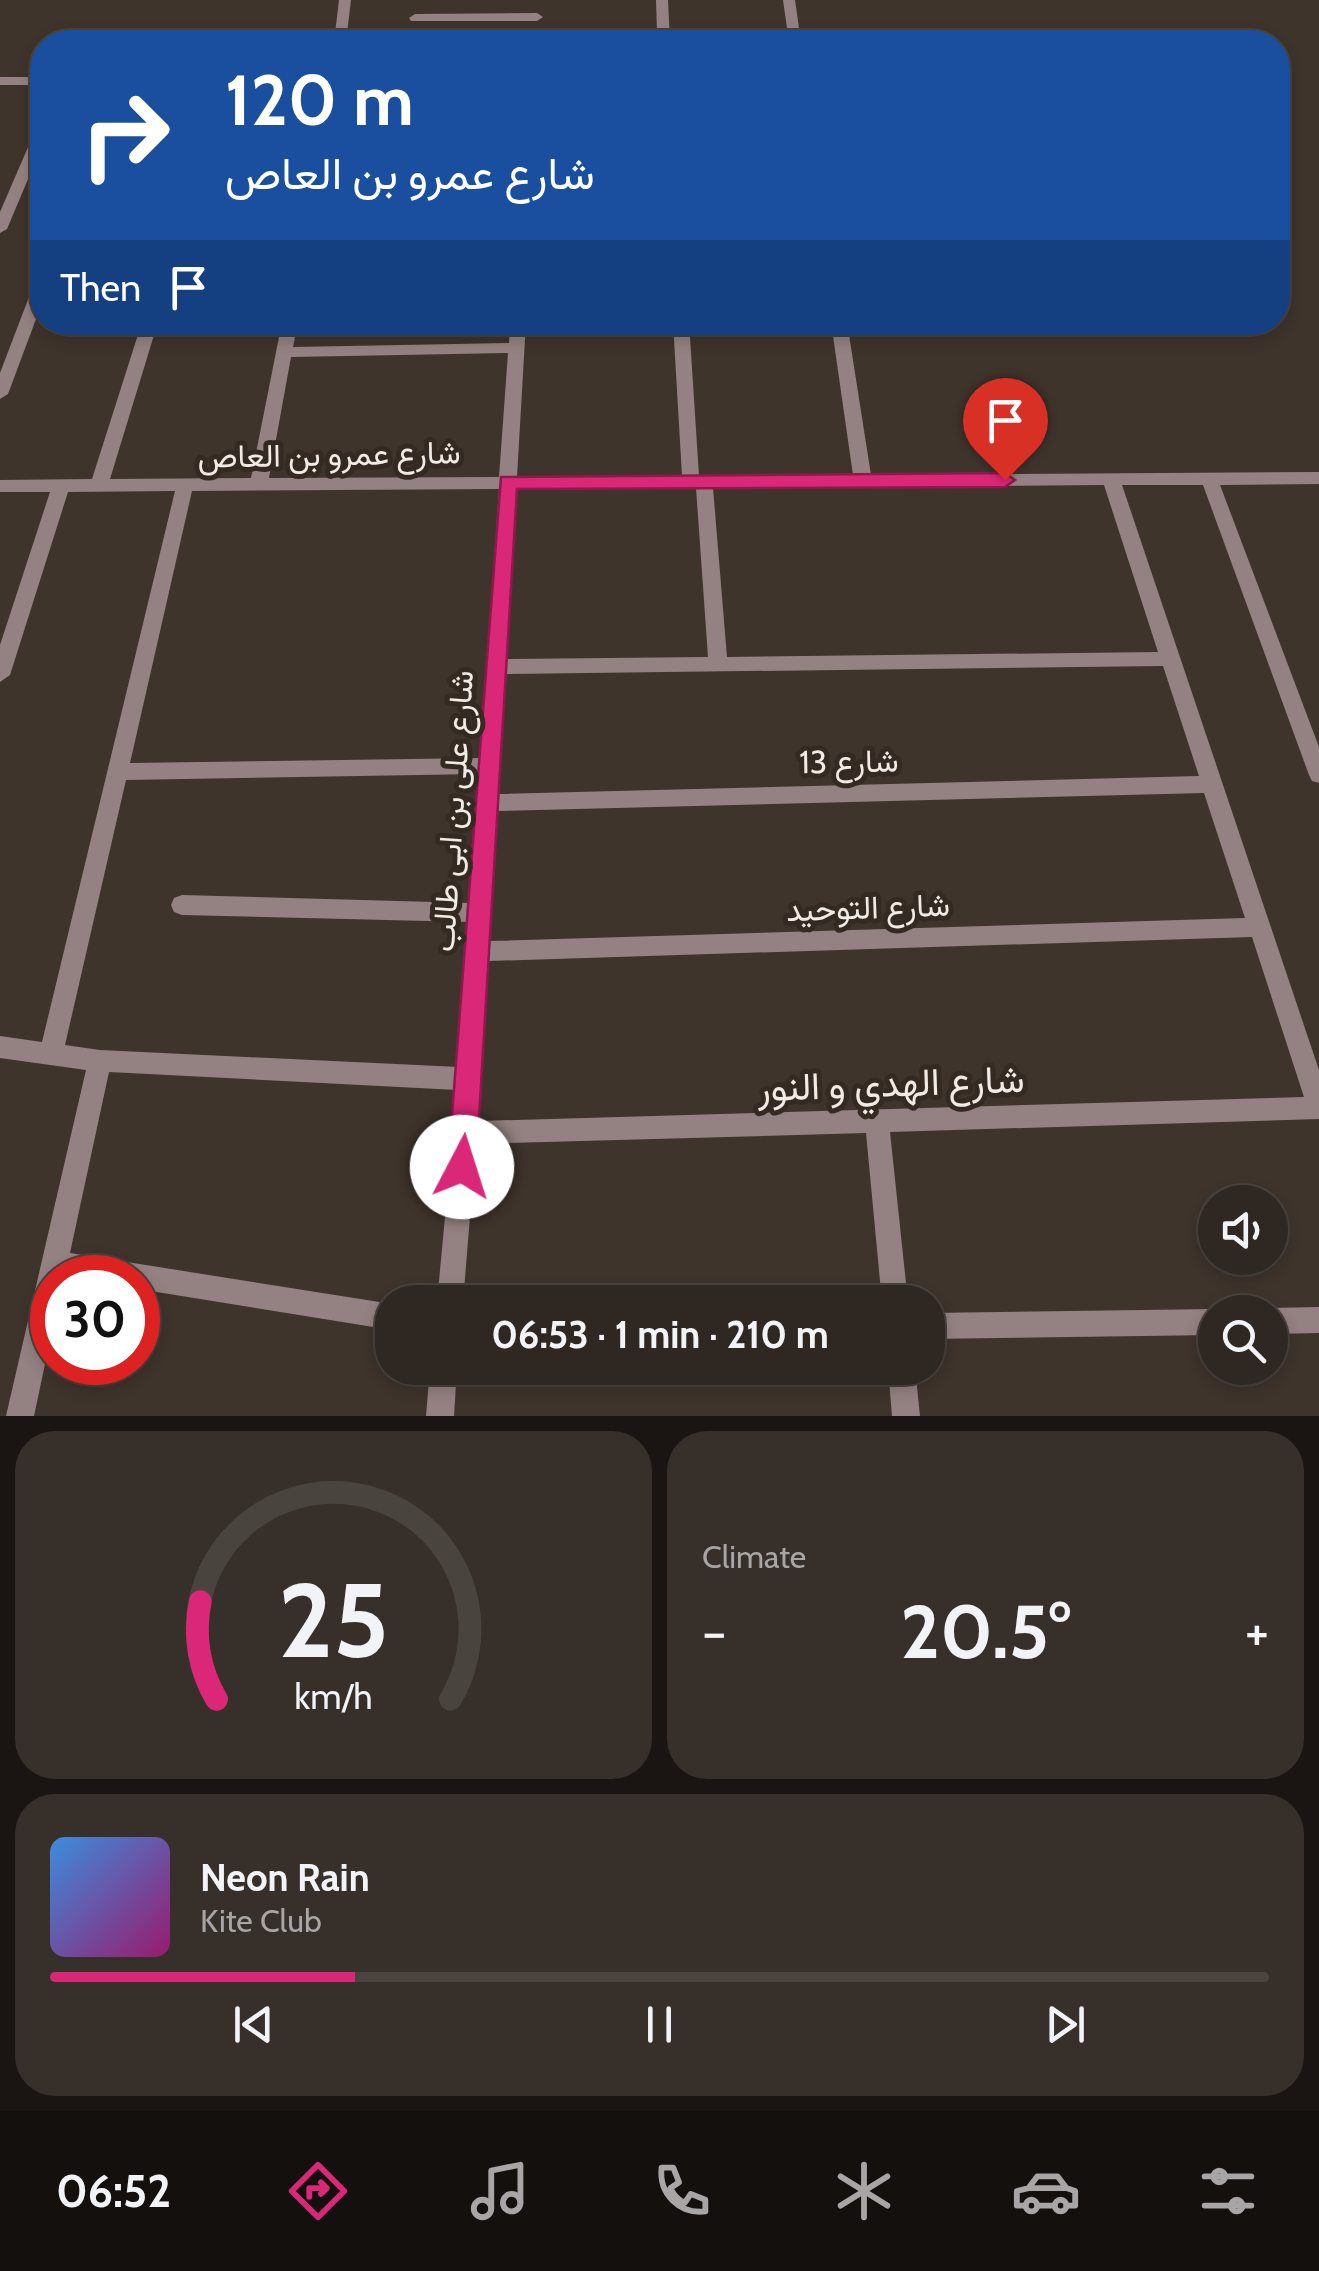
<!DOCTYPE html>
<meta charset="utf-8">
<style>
body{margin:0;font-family:Cabin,Vazirmatn,sans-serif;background:#372f2a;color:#f1f3f6;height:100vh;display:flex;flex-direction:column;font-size:38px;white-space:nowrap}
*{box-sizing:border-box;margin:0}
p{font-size:32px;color:#a7a5a5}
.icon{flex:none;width:55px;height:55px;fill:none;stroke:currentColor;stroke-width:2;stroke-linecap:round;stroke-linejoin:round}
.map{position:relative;height:1416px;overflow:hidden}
.drawer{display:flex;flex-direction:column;gap:15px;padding:15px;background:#1a1512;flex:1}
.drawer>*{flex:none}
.banner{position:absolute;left:30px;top:30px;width:1260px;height:305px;border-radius:40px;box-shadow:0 5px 15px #0003,0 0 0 2px #4a443f;background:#1a4fa0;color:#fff;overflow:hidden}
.fabs{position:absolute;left:1198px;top:1185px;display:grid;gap:20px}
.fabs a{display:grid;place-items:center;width:90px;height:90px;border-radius:50%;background:#2f2721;box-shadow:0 5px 15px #0003,0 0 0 2px #4a443f;font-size:50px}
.speed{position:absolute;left:30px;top:1255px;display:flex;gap:20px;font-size:50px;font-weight:700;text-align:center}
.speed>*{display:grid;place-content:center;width:130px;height:130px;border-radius:50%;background:#2f2721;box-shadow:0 5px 15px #0003,0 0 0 2px #4a443f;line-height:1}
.speed .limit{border:15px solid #d22;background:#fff;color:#111}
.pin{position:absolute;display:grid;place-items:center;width:85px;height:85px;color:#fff;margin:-102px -42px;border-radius:50% 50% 50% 0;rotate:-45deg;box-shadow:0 0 10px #0007}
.pin .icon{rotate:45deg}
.me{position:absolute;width:110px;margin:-55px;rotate:5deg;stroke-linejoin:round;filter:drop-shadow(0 0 8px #0008)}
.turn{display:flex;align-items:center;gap:35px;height:210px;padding:0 30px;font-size:45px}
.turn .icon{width:130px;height:130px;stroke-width:2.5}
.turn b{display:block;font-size:70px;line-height:85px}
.then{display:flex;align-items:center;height:95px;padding:0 30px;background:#0003;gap:20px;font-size:38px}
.big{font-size:75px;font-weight:800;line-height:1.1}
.drawer .card{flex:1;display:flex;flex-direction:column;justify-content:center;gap:15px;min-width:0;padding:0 35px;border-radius:40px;background:#372f2a}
.drawer .dial{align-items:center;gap:0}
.dial svg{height:260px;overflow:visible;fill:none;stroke:#4a443f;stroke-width:7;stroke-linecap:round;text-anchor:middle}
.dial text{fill:#f1f3f6;stroke:none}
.song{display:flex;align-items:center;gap:30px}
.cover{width:120px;height:120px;border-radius:15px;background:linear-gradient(135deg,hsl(210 70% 55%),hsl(320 70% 35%))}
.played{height:10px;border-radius:5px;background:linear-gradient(90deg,#db2777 25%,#4a443f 25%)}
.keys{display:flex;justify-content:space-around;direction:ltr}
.heat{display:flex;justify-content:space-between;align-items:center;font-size:55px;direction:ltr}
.drawer .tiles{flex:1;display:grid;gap:15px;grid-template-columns:1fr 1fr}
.card:last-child{grid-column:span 2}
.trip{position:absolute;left:375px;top:1285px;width:570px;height:100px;border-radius:40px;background:#2f2721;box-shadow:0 5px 15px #0003,0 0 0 2px #4a443f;font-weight:800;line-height:100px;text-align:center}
.dock{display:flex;height:160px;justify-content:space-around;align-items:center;background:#13100d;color:#a7a5a5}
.dock .icon{width:70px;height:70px}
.dock .active{color:#db2777}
.dock b{font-size:45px;color:#f1f3f6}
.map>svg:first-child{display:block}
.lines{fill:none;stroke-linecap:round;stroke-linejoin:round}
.street{fill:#948282;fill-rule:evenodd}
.route{fill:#db2777;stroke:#8e194d;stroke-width:2.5}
.labels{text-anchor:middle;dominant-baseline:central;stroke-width:10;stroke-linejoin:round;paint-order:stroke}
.street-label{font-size:32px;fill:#f1eae5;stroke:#352a22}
.near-street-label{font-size:38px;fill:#f1eae5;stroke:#352a22}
</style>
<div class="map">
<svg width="1319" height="1416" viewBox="0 0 1319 1416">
<rect width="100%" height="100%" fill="#3f342c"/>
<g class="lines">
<g class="street">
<path d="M339,0h12l-5,42h-12z"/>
<path d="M656,0h12l2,42 -134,-1 -6,-4 6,-4 121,-1z"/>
<path d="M783,0h12l6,42h-12z"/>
<path d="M415,14l122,-1 6,4 -6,4h-126l-2,-3z"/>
<rect x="0" y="77" width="42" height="8"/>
<path d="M42,127v19l-35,83 -7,4v-21l35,-81z"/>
<path d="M42,279v24l-34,91 -8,5v-26l34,-89z"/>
<path d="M142,322h16l-48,157 141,-1 31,-156h16l-5,25 216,-4 1,-21h16l-9,155 165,-1 -9,-154h16l10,154 154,-1 -22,-153h16l24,153 448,-3v12l-99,1 99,262v36l-7,-2 -3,-6 -106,-290h-81l197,585v49l-429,13 18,170h-26l-16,-169 -390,11 -13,158h-26l20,-212 -348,-18 -39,181 322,51v26l-254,-41v-11h-86v53l-18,85h-28l80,-346 -86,-12v-22l42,6 133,-551 -107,1 -58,183 -10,7v-37l50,-153h-50v-12l92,-1zM508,353l-9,124 -230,1 22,-121zM1104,485l54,167 -431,5 -14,-169zM696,488l12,169 -202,2 10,-170zM499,489l-19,269 -350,5 62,-272zM1163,666l36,110 -700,18 6,-120zM479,774l-9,129 -288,-8 -8,3 -3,7 3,7 8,3 287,7 -10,145 -359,-17 -35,-5 61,-265zM1204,793l41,125 -755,23 8,-130zM1252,937l52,160 -826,24 11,-160z"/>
<path d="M1319,1307v26l-49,1v-22h-10l10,-4z"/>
<path d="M1215,1309l9,3h-9v23l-287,4v-26z"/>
<path d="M430,1368h27l-3,48h-28z"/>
<path d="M888,1368h27l5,48h-28z"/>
</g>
</g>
<path class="route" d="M1005,473l10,7 -10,7 -488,2 -41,678 -4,9 -10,5 -10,-5 -4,-9 53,-690z"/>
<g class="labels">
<g class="street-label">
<text transform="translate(329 454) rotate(-1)">شارع عمرو بن العاص</text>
<text transform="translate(849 761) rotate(-1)">شارع 13</text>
<text transform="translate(452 811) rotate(-86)">شارع على بن ابى طالب</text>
<text transform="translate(868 907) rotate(-2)">شارع التوحيد</text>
</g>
<g class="near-street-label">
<text transform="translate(891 1083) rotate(-2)">شارع الهدي و النور</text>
</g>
</g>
</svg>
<div class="fabs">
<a><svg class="icon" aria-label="sound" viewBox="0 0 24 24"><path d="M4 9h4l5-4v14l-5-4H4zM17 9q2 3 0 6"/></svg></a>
<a><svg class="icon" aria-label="search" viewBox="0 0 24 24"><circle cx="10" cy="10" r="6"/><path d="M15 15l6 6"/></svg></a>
</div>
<div class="speed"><div class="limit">30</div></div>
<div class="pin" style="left:1005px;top:480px;background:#d93025"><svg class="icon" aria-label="arrive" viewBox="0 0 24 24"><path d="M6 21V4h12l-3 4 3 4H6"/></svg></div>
<svg class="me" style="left:462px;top:1167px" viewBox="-20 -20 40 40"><circle r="19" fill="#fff"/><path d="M0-13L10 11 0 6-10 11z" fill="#db2777"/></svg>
<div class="trip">06:53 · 1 min · 210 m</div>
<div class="banner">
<div class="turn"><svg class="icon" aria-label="right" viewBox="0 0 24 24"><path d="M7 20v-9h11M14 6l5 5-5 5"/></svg><div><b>120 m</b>شارع عمرو بن العاص</div></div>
<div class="then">Then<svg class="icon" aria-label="arrive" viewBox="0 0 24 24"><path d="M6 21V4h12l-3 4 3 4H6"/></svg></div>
</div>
</div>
<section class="drawer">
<div class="tiles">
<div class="card dial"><svg viewBox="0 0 100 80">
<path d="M14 69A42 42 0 1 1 86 69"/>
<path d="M14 69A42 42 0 0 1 9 39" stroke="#db2777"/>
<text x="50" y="56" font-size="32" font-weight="700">25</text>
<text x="50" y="72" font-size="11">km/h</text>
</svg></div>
<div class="card"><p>Climate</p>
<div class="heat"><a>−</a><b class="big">20.5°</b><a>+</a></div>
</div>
<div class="card">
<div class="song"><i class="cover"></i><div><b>Neon Rain</b><p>Kite Club</p></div></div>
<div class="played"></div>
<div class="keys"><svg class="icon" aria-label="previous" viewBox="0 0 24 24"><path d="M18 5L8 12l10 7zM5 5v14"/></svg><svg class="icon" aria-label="pause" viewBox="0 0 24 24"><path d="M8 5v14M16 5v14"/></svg><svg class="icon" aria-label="next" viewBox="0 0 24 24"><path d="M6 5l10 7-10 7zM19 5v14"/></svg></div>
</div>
</div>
</section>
<nav class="dock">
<b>06:52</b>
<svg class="icon active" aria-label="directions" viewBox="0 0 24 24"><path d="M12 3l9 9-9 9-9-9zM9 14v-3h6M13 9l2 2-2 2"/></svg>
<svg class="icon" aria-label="music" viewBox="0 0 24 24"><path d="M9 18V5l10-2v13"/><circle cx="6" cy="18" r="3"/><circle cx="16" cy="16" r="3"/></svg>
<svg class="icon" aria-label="phone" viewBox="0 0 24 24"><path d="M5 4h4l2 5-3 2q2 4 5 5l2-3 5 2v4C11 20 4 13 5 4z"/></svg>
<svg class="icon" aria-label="climate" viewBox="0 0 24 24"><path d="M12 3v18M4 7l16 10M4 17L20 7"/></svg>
<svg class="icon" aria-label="car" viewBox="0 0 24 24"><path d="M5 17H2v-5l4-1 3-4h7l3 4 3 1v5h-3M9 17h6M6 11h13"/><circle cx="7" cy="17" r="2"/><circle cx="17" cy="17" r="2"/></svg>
<svg class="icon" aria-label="filters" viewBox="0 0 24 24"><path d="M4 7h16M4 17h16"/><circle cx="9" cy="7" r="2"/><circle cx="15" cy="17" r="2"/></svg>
</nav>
